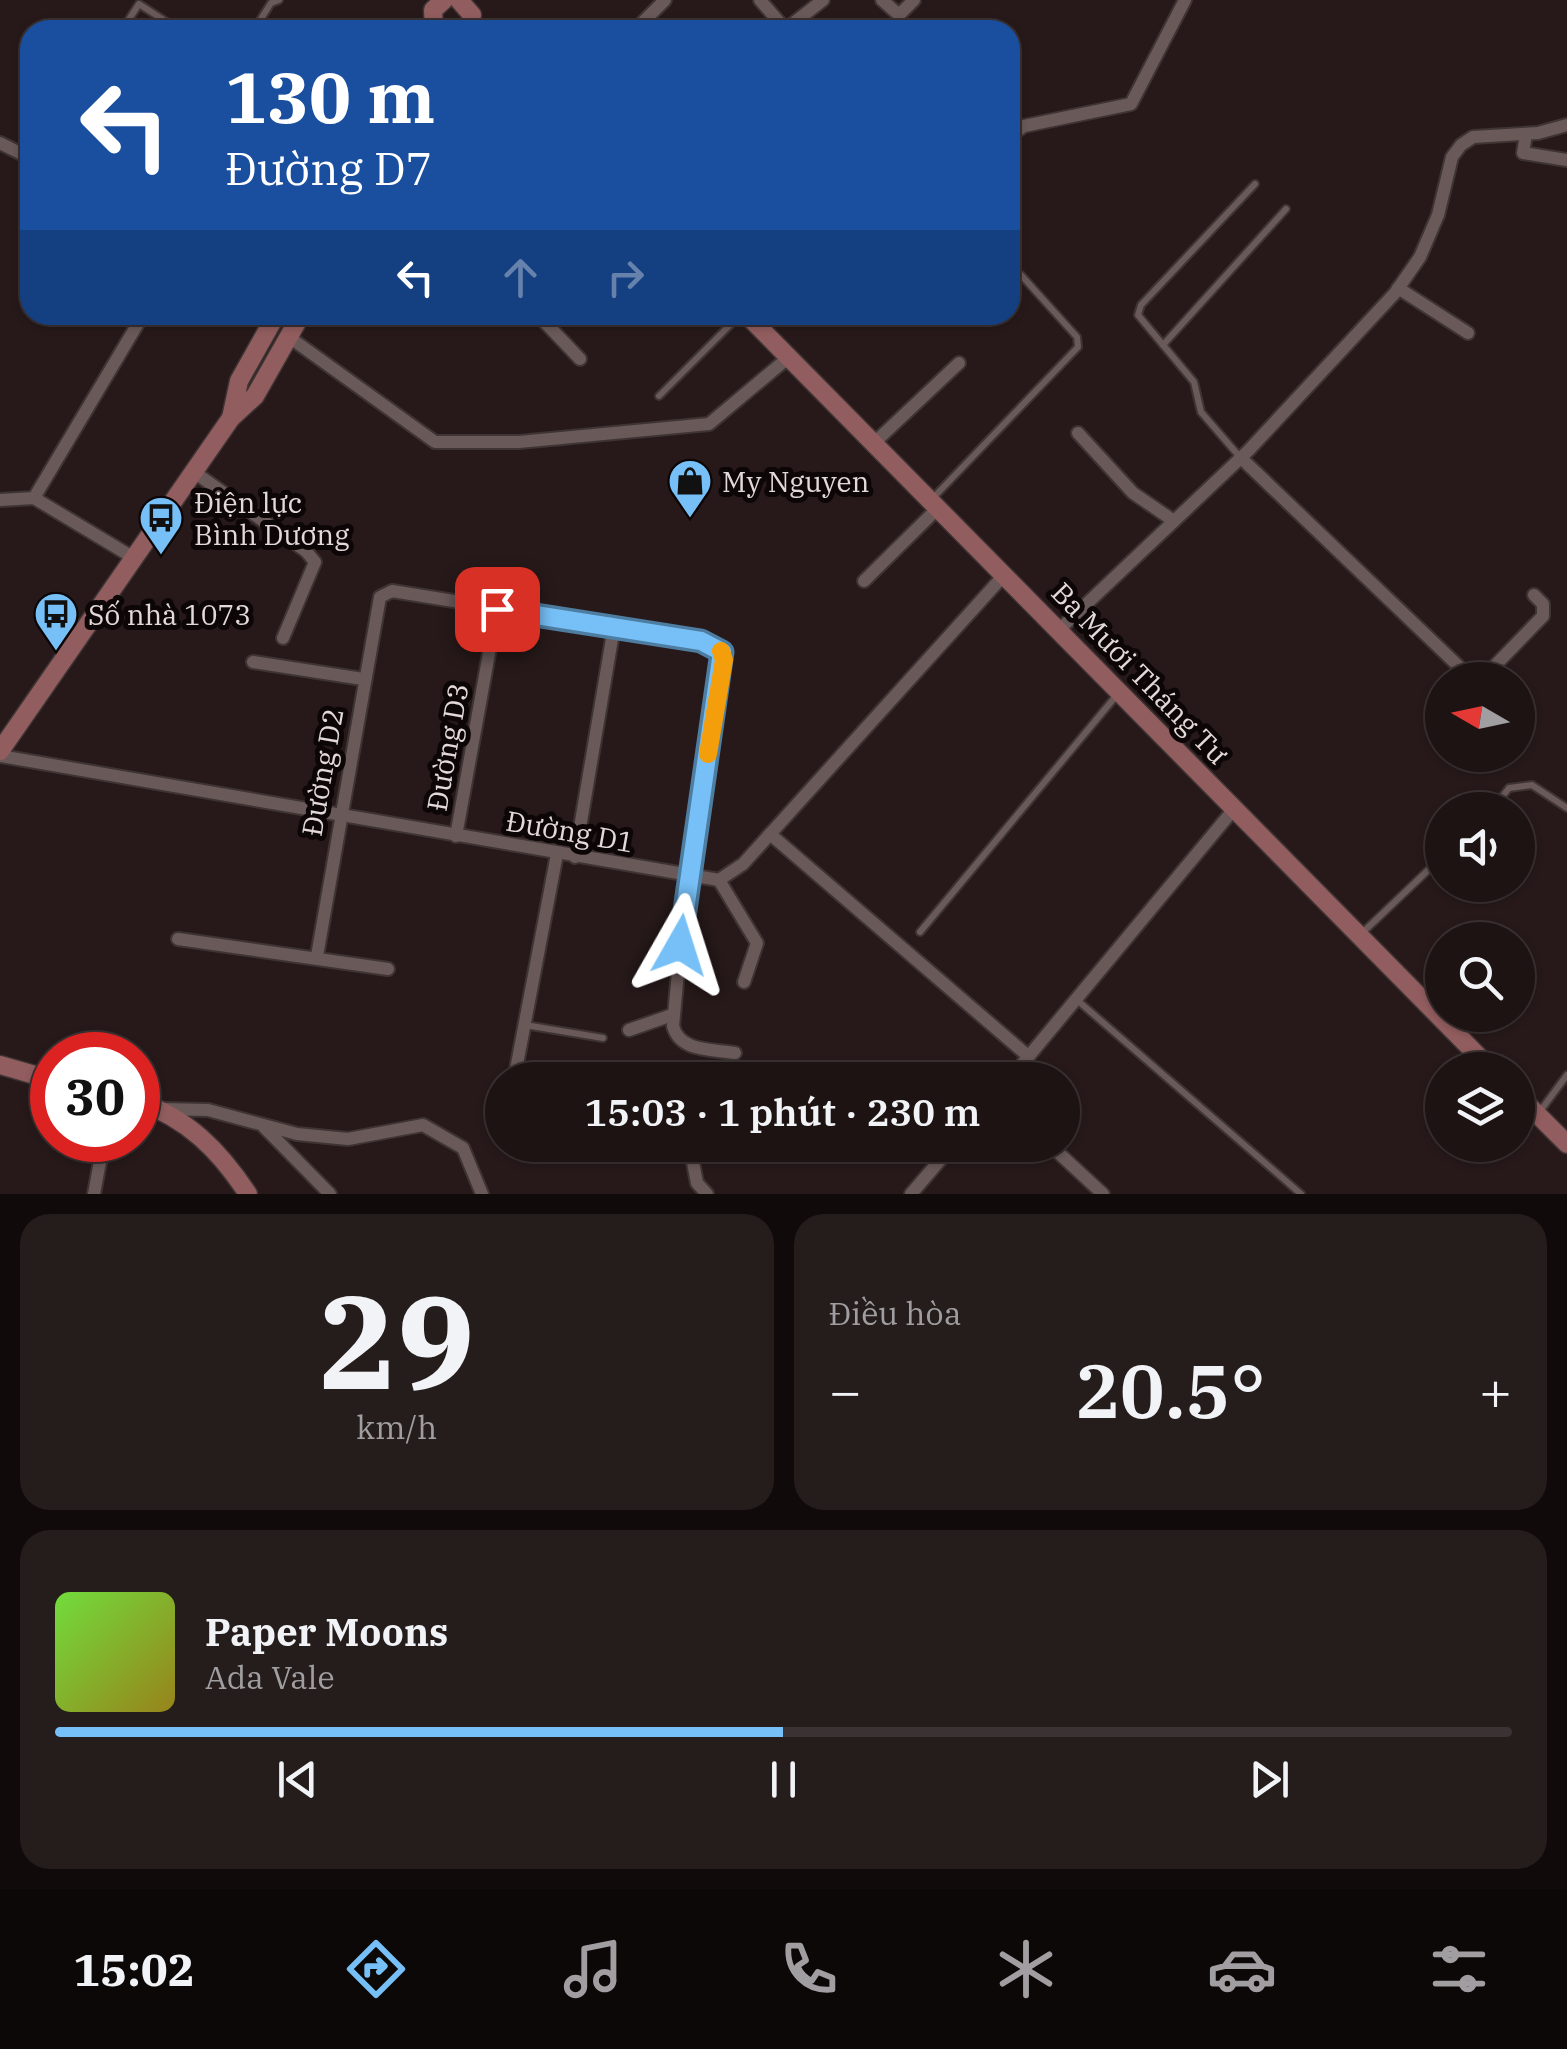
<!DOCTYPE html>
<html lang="vi">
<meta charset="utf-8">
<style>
body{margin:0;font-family:"IBM Plex Serif",serif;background:#251c1c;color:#f1f3f6;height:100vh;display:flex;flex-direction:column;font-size:38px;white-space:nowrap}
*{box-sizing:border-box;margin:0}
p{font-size:32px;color:#a09ea0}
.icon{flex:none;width:55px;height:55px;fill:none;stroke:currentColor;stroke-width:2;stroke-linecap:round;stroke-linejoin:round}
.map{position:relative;height:1194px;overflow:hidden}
.drawer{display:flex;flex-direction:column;gap:20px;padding:20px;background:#100a0a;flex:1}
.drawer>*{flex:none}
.hud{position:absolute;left:20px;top:20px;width:1000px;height:305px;border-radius:30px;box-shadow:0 2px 8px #0004,0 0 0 2px #3b3233;background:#1a4fa0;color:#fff;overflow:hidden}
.needle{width:65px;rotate:279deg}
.buttons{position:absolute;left:1425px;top:662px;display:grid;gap:20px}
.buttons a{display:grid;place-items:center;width:110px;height:110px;border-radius:50%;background:#1d1313;box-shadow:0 2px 8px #0004,0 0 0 2px #3b3233;font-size:50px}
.speed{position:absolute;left:30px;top:1032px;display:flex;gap:20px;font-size:50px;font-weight:700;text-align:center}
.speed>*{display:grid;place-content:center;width:130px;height:130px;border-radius:50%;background:#1d1313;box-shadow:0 2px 8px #0004,0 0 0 2px #3b3233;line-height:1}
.speed .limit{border:15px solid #d22;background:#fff;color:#111}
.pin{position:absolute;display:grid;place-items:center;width:85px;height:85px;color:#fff;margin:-42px;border-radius:20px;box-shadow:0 5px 15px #0006}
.me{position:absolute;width:110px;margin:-55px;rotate:6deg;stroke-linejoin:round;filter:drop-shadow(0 0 8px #0008)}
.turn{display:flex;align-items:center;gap:35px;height:210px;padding:0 40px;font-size:45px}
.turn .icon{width:130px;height:130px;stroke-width:2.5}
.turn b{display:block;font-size:70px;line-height:85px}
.lanes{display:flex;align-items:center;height:95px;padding:0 40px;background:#0003;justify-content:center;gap:50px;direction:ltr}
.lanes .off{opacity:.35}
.big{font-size:75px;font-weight:600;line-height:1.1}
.drawer .widget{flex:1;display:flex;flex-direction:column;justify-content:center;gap:15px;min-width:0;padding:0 35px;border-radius:30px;background:#251c1c}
.drawer .dial{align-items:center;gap:0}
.dial b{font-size:130px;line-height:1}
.song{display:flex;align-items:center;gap:30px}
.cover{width:120px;height:120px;border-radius:15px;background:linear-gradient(135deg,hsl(100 70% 55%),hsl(50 70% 35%))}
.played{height:10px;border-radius:5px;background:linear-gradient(90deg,#77c0f7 50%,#3b3233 50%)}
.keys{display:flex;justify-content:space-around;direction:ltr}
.heat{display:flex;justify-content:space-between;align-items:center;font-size:55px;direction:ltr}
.drawer .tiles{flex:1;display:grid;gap:20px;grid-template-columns:1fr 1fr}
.widget:last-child{grid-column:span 2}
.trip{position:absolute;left:485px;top:1062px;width:595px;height:100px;border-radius:50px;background:#1d1313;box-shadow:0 2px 8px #0004,0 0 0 2px #3b3233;font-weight:600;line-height:100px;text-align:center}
.dock{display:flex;height:160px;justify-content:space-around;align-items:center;background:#0c0808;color:#a09ea0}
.dock .icon{width:70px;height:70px}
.dock .current{color:#77c0f7}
.dock b{font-size:45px;color:#f1f3f6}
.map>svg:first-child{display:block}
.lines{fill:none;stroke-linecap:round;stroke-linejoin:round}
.lane-casing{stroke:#3e3433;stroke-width:10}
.street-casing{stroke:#3e3433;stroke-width:16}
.secondary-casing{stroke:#3e3433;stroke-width:21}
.lane{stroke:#6a5959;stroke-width:6}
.street{stroke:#6a5959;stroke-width:12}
.secondary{stroke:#925d5f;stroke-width:18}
.route-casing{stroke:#4d7da1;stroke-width:25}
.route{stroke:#77c0f7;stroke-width:18}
.slow{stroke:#f59e0b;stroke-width:18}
.labels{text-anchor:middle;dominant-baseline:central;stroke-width:10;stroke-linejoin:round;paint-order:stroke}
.poi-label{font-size:28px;fill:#e3d9d8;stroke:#0c0606;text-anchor:start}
.street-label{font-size:28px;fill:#e3d9d8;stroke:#0c0606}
</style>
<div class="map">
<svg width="1567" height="1194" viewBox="0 0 1567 1194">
<rect width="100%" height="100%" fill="#271919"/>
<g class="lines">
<defs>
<g id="lane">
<path d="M122,30l17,-26 40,26"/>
<path d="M254,30l17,-27 8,-3"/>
<path d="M1163,345l123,-136"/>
<path d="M659,396l81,-81"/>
<path d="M1239,456l-38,-44 -7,-30 -56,-67 3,-10 114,-121"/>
<path d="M933,498l145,-151 -1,-10 -56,-62"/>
<path d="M1492,810l17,-22 23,-3 35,23"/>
<path d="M920,932l196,-236"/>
<path d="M1360,935l82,-78"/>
<path d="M1077,1000l224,194"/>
<path d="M525,1025l78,13"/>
<path d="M1538,1114l29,-39"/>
</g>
<g id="street">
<path d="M760,0l26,30"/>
<path d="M882,0l17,15 15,-15"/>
<path d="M786,29l37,-29"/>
<path d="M635,30l30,-30"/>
<path d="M1526,134l-3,19 44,7"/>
<path d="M1010,136l14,-10 107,-22 54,-104"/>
<path d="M0,143l30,15"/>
<path d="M1398,288l70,45"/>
<path d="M538,315l42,44"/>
<path d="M289,337l146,105h84l190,-18 80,-67"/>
<path d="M1078,433l55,60 41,28"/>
<path d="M874,443l85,-80"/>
<path d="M1240,457l233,223"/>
<path d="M194,472l112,79 9,11 -32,76"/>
<path d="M34,498l109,-183"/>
<path d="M0,500l34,-2 100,60"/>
<path d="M864,581l74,-73"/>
<path d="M1060,629l188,-178 147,-158 25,-36 18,-42 14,-58 9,-12 12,-8 65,-4 29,-8"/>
<path d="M253,662l110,17"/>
<path d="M1481,680l62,-64v-12l-9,-9"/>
<path d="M0,756l719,124 24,-16 262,-290"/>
<path d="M770,834l258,222"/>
<path d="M456,836l41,-227"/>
<path d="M575,857l39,-230"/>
<path d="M719,880l38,63 -13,39"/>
<path d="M178,939l210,30"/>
<path d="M317,956l63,-359 12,-6 309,50 17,5 6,14 -37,215 -14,151c7,26 38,23 62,27"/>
<path d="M629,1030l43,-15"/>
<path d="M514,1080l43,-226"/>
<path d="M1009,1080l225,-271"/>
<path d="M162,1109l46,1 89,24 51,5 75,-14 40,23 19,46"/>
<path d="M264,1127l66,67"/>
<path d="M667,1145l24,7 6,31 10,11"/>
<path d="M1050,1145l53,49"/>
<path d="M94,1194l10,-54"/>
<path d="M911,1194l42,-49"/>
</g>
<g id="secondary">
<path d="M459,0l13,15 -3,15"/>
<path d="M434,30l-1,-20 11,-10"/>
<path d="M747,315l745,755"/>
<path d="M231,418l8,-37 37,-66"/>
<path d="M0,751l231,-333 24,-22 46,-81"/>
<path d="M0,1065l52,15"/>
<path d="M1518,1095l49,49"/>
<path d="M138,1101c50,18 81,49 110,93"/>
</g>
</defs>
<use href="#lane" class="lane-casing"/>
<use href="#street" class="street-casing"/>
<use href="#secondary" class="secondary-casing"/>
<use href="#lane" class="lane"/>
<use href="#street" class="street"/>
<use href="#secondary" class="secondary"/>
</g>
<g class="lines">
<defs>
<path id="route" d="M497,609l204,32 21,11 -42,293"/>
</defs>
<use href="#route" class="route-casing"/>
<use href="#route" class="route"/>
<path class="slow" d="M708,754l16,-94 -3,-9"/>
</g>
<defs>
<symbol id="shop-pin" viewBox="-11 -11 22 30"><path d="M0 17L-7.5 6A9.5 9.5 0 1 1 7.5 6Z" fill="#77c0f7" stroke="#0c0606"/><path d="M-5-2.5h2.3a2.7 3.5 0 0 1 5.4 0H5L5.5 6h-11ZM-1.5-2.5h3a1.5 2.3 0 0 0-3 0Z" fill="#111"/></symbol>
<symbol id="bus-pin" viewBox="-11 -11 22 30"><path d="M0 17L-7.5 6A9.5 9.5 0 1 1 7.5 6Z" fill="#77c0f7" stroke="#0c0606"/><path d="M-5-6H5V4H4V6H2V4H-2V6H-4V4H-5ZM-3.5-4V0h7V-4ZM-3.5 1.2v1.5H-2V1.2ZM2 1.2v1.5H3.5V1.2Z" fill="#111"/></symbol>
</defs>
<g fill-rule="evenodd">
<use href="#shop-pin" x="665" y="456" width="50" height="68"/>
<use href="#bus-pin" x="136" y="493" width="50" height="68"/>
<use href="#bus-pin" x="31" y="589" width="50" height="68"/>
</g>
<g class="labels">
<g class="poi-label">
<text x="722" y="481">My Nguyen</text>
<text x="194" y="502">Điện lực<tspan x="194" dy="32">Bình Dương</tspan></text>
<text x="88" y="614">Số nhà 1073</text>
</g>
<g class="street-label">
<text transform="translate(1140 673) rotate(46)">Ba Mươi Tháng Tư</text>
<text transform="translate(447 747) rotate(-80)">Đường D3</text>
<text transform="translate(322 772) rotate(-80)">Đường D2</text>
<text transform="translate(570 831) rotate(10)">Đường D1</text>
</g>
</g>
</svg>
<div class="buttons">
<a><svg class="needle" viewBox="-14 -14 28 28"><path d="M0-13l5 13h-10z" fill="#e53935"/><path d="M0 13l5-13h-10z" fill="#a09ea0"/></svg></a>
<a><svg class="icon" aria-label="sound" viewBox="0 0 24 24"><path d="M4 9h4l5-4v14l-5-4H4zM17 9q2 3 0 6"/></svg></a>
<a><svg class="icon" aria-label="search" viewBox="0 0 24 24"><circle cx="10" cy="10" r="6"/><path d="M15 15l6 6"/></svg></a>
<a><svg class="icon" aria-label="layers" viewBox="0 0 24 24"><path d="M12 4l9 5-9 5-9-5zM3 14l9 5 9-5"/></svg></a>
</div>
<div class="speed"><div class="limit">30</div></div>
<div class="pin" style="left:497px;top:609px;background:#d93025"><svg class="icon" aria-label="arrive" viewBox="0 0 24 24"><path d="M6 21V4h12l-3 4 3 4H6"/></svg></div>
<svg class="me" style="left:680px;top:945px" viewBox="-20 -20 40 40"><path d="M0-17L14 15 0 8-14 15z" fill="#77c0f7" stroke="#fff" stroke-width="4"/></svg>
<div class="trip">15:03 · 1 phút · 230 m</div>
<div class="hud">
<div class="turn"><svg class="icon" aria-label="left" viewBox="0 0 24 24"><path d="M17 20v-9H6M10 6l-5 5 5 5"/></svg><div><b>130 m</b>Đường D7</div></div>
<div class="lanes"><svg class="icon" aria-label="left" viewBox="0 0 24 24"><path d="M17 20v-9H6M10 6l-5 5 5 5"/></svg><svg class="icon off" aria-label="ahead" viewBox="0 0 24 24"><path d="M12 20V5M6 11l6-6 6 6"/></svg><svg class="icon off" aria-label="right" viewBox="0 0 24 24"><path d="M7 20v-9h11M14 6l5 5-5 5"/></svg></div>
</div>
</div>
<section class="drawer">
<div class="tiles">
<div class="widget dial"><b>29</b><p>km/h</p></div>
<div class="widget"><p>Điều hòa</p>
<div class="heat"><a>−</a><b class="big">20.5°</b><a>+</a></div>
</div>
<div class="widget">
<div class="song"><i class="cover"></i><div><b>Paper Moons</b><p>Ada Vale</p></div></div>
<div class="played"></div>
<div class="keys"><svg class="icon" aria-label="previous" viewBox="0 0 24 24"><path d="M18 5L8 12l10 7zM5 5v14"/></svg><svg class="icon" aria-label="pause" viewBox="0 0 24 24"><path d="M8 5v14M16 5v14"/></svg><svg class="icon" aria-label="next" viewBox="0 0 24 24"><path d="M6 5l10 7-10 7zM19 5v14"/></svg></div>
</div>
</div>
</section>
<nav class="dock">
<b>15:02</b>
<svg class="icon current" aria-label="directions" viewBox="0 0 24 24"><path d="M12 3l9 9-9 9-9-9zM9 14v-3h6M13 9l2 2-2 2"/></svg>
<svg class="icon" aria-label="music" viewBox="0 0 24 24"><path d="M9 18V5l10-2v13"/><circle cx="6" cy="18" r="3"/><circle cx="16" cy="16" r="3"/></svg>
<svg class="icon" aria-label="phone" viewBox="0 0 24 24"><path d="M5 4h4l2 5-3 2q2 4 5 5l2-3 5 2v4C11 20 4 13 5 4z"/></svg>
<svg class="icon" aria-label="climate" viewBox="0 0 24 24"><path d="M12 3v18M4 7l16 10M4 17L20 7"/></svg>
<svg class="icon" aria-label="car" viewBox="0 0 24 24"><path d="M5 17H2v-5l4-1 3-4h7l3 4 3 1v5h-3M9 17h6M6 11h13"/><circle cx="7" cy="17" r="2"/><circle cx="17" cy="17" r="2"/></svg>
<svg class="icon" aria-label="filters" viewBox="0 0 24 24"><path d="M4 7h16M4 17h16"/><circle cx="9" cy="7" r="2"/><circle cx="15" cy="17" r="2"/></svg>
</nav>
